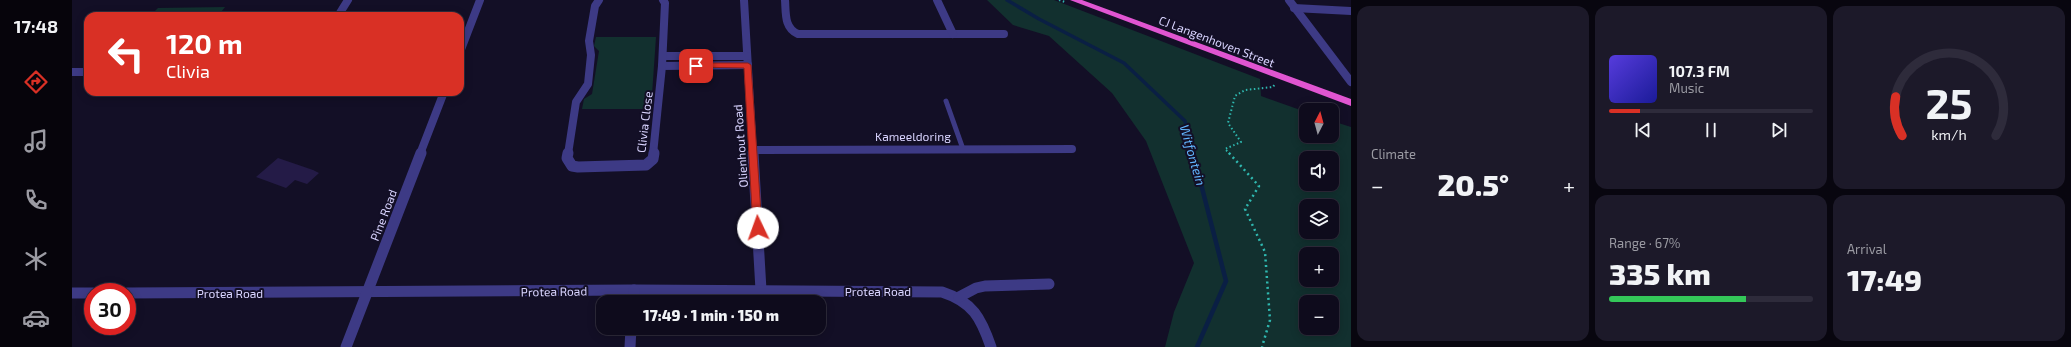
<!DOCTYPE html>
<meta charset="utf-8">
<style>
body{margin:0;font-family:"Exo 2",sans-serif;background:#1c1929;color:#f1f3f6;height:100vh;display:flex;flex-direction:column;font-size:15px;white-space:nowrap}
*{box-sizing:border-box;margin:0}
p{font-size:13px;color:#9b9ba3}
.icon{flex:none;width:22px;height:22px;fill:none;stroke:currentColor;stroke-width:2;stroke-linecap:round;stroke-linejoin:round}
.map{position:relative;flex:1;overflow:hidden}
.side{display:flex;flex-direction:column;gap:6px;padding:6px;background:#08060f;width:720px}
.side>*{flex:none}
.top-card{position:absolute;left:12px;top:12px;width:380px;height:84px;border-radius:12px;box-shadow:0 2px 10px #0003,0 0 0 1px #2e2b3b;background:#d93025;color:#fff;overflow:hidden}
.needle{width:26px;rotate:6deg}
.fabs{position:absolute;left:1227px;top:103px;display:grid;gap:8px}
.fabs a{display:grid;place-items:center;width:40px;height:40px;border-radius:8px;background:#0e0b1c;box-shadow:0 2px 10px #0003,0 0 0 1px #2e2b3b;font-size:20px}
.speed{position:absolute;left:12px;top:283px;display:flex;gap:8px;font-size:20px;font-weight:700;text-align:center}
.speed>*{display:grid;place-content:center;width:52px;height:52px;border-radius:50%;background:#0e0b1c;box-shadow:0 2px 10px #0003,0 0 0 1px #2e2b3b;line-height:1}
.speed .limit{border:6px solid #d22;background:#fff;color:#111}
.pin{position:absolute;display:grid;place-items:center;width:34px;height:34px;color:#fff;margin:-17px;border-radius:8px;box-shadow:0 2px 6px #0006}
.me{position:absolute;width:44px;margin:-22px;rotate:357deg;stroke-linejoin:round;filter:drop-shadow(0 0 3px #0008)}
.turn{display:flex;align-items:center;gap:14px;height:84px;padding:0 16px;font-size:18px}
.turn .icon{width:52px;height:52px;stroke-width:2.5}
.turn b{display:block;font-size:28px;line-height:34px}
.big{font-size:30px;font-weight:800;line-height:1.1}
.side .tile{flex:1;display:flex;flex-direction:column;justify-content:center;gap:6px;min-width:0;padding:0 14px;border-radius:12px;background:#1c1929}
.side .dial{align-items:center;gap:0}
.dial svg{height:104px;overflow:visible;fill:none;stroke:#2e2b3b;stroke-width:7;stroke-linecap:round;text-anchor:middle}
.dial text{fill:#f1f3f6;stroke:none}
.song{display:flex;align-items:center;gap:12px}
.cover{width:48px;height:48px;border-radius:6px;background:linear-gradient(135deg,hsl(250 70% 55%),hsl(240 70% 35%))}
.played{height:4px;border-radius:2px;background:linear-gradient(90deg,#d93025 15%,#2e2b3b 15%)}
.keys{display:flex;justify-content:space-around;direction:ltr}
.heat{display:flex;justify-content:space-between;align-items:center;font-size:22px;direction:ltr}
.charge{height:6px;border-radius:3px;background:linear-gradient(90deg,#34c759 67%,#2e2b3b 0)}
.side .tiles{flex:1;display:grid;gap:6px;grid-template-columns:repeat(3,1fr)}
.tile:first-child{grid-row:span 2}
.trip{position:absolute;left:524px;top:295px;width:230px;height:40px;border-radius:12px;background:#0e0b1c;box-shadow:0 2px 10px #0003,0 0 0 1px #2e2b3b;font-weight:800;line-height:40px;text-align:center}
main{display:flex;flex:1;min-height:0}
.tabs{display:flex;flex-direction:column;width:72px;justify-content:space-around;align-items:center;background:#06040b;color:#9b9ba3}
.tabs .icon{width:28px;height:28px}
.tabs .active{color:#d93025}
.tabs b{font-size:18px;color:#f1f3f6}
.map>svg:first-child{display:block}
.green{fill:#12302f;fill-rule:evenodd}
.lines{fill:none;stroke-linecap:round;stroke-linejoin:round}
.stream-far1{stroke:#0a1f44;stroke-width:3.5}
.stream{stroke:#0a1f44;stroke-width:4.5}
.building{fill:#241b47}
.path-far1{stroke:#2fb8b0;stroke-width:2;stroke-dasharray:1.5 2.5;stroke-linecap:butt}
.path{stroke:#2fb8b0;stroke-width:2.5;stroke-dasharray:2 3.5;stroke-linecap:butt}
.service{stroke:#3d3a85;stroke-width:5}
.minor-far1{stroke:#3d3a85;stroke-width:8}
.minor{stroke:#3d3a85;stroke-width:11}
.trunk{fill:#e055d1;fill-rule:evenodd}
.route{fill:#d93025;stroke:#8d1f18}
.labels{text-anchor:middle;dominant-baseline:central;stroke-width:4;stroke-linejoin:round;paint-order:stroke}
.street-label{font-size:12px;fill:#d9d4ff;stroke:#130f26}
.water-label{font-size:13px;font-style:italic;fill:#62b6ff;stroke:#130f26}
</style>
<main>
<nav class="tabs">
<b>17:48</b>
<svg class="icon active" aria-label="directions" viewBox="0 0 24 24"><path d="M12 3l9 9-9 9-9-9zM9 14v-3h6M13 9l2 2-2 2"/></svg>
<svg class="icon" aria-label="music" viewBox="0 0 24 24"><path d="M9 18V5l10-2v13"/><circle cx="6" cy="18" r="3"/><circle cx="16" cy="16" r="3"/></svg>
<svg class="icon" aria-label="phone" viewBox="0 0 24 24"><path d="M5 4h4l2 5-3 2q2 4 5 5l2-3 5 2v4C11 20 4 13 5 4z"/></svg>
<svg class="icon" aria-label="climate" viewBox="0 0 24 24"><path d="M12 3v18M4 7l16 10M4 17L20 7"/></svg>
<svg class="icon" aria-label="car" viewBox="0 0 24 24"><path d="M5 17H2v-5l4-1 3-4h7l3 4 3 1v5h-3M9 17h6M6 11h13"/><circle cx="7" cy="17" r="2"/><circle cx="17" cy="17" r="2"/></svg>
</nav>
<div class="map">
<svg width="1279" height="347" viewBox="0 0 1279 347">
<rect width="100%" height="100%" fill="#130f26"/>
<g class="green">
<path d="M915,0h67l206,79 1,17 45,16v24h26v-15l19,6v220h-186l9,-35 20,-49 -48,-122 -34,-48 -63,-57 -36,-11zM1234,158h26v26h-26zM1234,206h26v26h-26zM1234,254h26v26h-26zM1234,302h26v26h-26z"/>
<path d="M153,7l-7,9h-68l8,-8z"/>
<path d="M524,37h60l-5,72h-69l2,-10 8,-5 7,-43 -5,-5z"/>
</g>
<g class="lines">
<path class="stream-far1" d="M935,0l32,19 85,44 61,58 8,33"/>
<path class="stream" d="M1121,153l33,128 -29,66"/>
</g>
<path class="building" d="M206,158l35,12 6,3 -12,11 -12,-4 -9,8 -30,-11z"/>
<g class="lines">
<g class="path-far1">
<path d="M987,0l6,2"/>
<path d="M1158,154l-5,-5 16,-7 -13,-19 7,-27 10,-6 28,-3 2,-3"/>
</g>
<path class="path" d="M1157,153l30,33 -14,23 20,43 5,68 -8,27"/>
<path class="service" d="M874,101l17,48"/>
<g class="minor-far1">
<path d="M672,0l9,154"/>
<path d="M713,0c1,13 -1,28 13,34h206"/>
<path d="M865,0l16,34"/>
<path d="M1217,0l62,82"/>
<path d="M1222,8l57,3"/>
<path d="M266,16l10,-16"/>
<path d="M388,52l20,-52"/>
<path d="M591,56h84"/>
<path d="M590,66l86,-1"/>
<path d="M0,72h16"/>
<path d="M682,150l318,-1"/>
<path d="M348,154l24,-62"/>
<path d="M496,154l8,-52 12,-18 3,-29 -2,-14 6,-35 4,-6"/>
<path d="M581,154l9,-88 3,-63 -2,-3"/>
</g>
<g class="minor">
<path d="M496,153l-1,5 5,8 6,1 68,-2 7,-6 1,-6"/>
<path d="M681,153l8,137"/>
<path d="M0,293h21"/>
<path d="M55,293l507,-3 308,2c31,10 39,26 49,55"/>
<path d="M887,297l17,-9 9,-2 64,-2"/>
<path d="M561,302l1,-12"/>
<path d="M274,347l75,-194"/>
<path d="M558,347l1,-19"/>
</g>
<path class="trunk" d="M998,0h12l269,99v7z"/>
</g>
<path class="route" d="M624,63h52l3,2 11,163 -1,3 -3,1 -5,-4 -9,-160 -50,-1v-3z"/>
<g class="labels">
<g class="street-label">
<text transform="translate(1145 41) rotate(21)">CJ Langenhoven Street</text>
<text transform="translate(572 122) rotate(-83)">Clivia Close</text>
<text x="841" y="136">Kameeldoring</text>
<text transform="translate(668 146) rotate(-94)">Olienhout Road</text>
<text transform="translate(311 215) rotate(-69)">Pine Road</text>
<text transform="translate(482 291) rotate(-1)">Protea Road</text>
<text x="806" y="291">Protea Road</text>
<text x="158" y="293">Protea Road</text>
</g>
<g class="water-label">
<text transform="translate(1121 155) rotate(74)">Witfontein</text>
</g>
</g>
</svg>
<div class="fabs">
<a><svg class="needle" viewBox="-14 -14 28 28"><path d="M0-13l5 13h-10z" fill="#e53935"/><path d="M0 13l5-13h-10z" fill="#9b9ba3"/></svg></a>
<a><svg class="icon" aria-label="sound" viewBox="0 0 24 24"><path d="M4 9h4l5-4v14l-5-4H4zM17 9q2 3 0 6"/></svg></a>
<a><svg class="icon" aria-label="layers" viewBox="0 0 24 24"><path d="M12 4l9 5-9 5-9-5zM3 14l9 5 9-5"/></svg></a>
<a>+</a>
<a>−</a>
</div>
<div class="speed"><div class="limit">30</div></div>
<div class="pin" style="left:624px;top:66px;background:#d93025"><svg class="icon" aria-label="arrive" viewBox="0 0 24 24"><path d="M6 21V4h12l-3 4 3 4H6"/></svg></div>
<svg class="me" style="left:686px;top:228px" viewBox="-20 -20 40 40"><circle r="19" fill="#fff"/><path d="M0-13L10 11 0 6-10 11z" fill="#d93025"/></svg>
<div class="trip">17:49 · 1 min · 150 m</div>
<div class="top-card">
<div class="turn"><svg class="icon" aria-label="left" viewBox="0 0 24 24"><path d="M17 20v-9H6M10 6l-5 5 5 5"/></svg><div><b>120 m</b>Clivia</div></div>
</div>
</div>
<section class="side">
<div class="tiles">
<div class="tile"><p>Climate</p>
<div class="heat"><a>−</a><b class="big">20.5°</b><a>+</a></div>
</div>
<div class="tile">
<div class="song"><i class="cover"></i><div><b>107.3 FM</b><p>Music</p></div></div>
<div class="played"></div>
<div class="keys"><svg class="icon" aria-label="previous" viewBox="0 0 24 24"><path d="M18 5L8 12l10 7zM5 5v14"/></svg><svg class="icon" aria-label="pause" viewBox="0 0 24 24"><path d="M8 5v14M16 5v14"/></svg><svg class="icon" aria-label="next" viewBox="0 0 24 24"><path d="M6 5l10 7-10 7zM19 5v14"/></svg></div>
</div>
<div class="tile dial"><svg viewBox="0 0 100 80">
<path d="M14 69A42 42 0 1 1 86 69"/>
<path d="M14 69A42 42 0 0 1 9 39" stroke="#d93025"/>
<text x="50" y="56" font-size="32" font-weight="700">25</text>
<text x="50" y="72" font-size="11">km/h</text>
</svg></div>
<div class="tile"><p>Range · 67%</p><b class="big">335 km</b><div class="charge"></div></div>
<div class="tile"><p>Arrival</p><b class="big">17:49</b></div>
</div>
</section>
</main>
